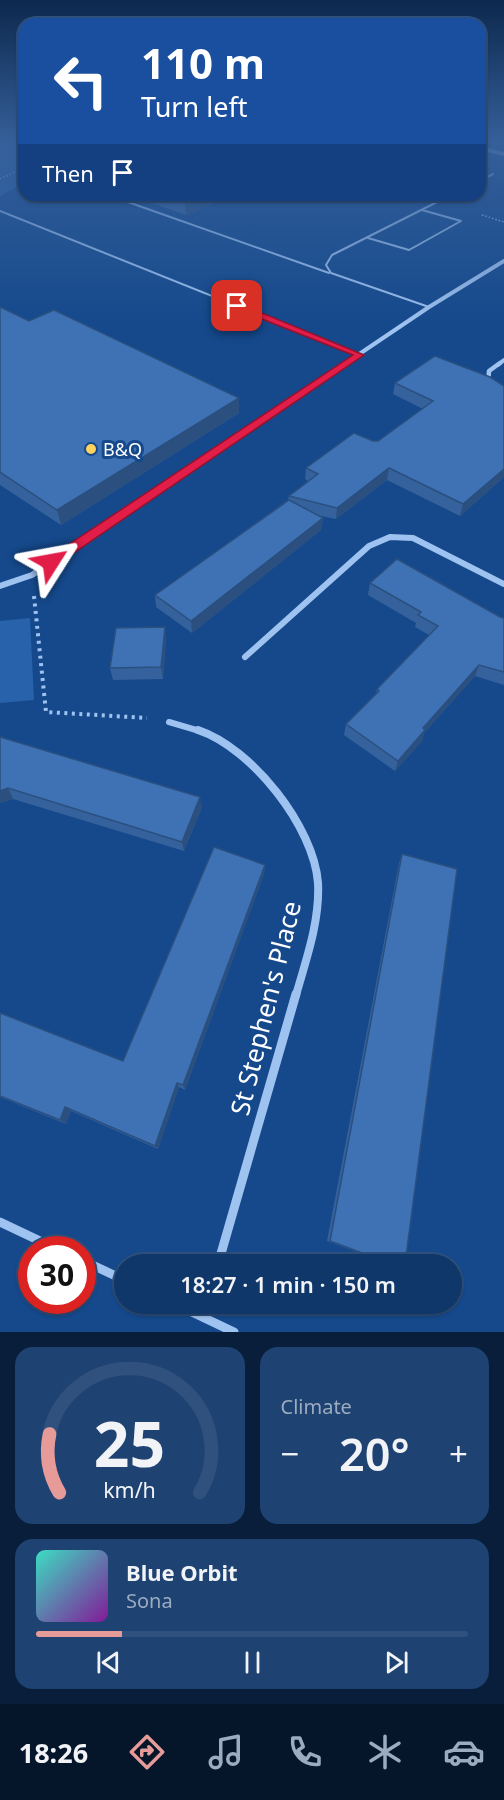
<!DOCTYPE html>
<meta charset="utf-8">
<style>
body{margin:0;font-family:"Noto Sans",sans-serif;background:#1e4271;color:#f1f3f6;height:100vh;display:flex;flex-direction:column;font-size:22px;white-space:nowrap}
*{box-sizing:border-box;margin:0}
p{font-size:20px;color:#9cacc0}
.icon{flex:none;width:33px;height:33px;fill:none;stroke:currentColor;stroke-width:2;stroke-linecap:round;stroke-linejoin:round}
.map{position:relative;height:1332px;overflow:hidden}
.details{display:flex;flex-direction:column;gap:15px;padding:15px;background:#091e3a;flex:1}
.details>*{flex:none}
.guide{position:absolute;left:18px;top:18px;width:468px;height:183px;border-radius:18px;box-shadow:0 2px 4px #0004,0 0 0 2px #30517d;background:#1a4fa0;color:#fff;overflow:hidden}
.speed{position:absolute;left:18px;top:1236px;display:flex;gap:12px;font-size:30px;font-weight:700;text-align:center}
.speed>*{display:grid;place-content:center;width:78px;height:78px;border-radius:50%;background:#103769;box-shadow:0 2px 4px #0004,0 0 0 2px #30517d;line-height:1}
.speed .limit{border:9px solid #d22;background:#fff;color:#111}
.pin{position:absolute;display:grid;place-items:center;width:51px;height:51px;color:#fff;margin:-26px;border-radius:12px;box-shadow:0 3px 9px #0006}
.me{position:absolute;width:66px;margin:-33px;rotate:56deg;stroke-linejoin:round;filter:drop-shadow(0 0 4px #0008)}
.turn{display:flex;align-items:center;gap:21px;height:126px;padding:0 24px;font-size:27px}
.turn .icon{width:78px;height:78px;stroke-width:2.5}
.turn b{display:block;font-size:42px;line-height:51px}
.then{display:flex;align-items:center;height:57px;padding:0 24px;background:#0003;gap:12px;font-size:22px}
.big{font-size:45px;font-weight:600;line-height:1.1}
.details .card{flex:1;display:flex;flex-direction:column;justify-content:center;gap:9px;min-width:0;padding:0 21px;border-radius:18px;background:#1e4271}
.details .dial{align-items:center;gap:0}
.dial svg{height:156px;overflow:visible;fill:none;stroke:#30517d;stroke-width:7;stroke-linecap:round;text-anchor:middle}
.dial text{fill:#f1f3f6;stroke:none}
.song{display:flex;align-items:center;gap:18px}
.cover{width:72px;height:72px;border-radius:9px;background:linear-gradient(135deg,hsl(170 70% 55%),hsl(290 70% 35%))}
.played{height:6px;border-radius:3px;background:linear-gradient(90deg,#e69b98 20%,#30517d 20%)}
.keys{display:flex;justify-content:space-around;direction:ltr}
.heat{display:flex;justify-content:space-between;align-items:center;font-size:33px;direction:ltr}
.details .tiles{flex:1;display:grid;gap:15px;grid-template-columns:1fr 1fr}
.card:last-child{grid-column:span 2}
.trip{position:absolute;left:114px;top:1254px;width:348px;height:60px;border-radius:30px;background:#103769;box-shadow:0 2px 4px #0004,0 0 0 2px #30517d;font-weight:600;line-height:60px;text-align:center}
.dock{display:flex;height:96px;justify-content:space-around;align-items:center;background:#06162a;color:#9cacc0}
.dock .icon{width:42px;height:42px}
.dock .selected{color:#e69b98}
.dock b{font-size:27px;color:#f1f3f6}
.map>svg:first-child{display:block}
.green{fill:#2862ab}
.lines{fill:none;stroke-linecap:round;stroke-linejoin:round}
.path-far1{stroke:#9fc3f0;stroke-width:1.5;stroke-dasharray:1.5 2;stroke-linecap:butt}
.path{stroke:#9fc3f0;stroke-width:4;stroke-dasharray:3 4.5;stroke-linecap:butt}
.service{stroke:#9fc3f0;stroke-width:2}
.minor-far4{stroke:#9fc3f0;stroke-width:4}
.minor-far3{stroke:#9fc3f0;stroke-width:4.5}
.minor-far2{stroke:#9fc3f0;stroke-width:6}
.minor-far1{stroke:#9fc3f0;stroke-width:8}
.minor{stroke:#9fc3f0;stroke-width:9}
.primary{fill:#e8f1ff;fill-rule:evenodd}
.wall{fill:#35629c}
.shaded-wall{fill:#2b507f}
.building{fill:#3e72b5;stroke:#2b507f;stroke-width:1.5}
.route{fill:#e11d48;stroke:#92132f;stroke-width:1.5}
.poi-dot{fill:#ffd25e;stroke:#15498c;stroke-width:2}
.labels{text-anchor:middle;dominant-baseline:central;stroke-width:6;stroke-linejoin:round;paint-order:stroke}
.far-poi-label{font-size:18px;fill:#fff;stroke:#15498c;text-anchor:start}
.near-street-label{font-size:26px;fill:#fff;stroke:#15498c}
</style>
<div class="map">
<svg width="504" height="1332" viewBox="0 0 504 1332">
<rect width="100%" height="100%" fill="#15498c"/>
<g class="green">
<path d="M0,140h24v43l-24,13z"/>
<path d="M30,618l4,82 -34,3v-82z"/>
</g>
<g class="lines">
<g class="path-far1">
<path d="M0,179l24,-11"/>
<path d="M482,215l22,7"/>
</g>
<path class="path" d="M34,596l12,116 101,6"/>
<g class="service">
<path d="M480,181l13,-7"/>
<path d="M108,195l221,78"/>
<path d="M0,211l359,144"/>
<path d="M368,238l41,12 52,-29 -39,-11"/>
<path d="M429,307l-98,-34 -5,-8 6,-10 119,-60"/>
</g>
<g class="minor-far4">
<path d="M343,365l86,-58 75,-46"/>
<path d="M498,365l6,-5"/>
</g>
<g class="minor-far3">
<path d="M488,384l1,-13 11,-8"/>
<path d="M105,526l241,-163"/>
</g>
<g class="minor-far2">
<path d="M0,586l32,-11 75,-51"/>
<path d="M245,657l124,-111 21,-9 23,1 91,46"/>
<path d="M169,722l34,10"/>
</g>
<path class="minor-far1" d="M198,730c54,18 116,97 120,153 2,38 -12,77 -22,112"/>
<g class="minor">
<path d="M0,1222l59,28"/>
<path d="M82,1260l42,20"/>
<path d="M218,1264l78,-270"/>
<path d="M175,1304l59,28"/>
<path d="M203,1317l4,-13"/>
</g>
<path class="primary" d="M480,146l24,6v4l-24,-6z"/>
</g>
<g class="wall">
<path d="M129,195h105l-48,20z"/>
<path d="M0,307l29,14 210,92 -178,112 -61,-40z"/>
<path d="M395,383l109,3v91l-44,39 -73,-36 -51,39 -20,-4 7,3 -2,12 -129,103 -36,-26 -1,-12 133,-95 1,-4 19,-15 -3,-2 1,-11 67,-27h5l45,-32 -30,-15z"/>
<path d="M370,583l134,35v67l-29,-9 -51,57 -2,8 -27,30 -51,-36 2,-11 30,-29 1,-6 52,-54 -14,-8 1,-4 -48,-28z"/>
<path d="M166,639l-3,40 -50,1 -3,-12z"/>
<path d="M0,737l202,70 -18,44 -171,-52 -13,4z"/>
<path d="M402,854l3,410h-15l-63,-23 72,-378z"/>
<path d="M265,865l-1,9 -79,216 -6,-3 -21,62 -87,-38 -5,13 -66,-27v-84l123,48z"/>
</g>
<g class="shaded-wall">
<path d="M203,195h31l-48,20 -1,-13z"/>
<path d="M239,398v15l-178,112 -4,-15z"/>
<path d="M389,468l-2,12 -51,39 1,-11z"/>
<path d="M504,469v8l-44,39 3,-12z"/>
<path d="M323,518l-2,12 -129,103 -1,-12z"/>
<path d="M165,627l1,12 -3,40 -2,-12z"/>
<path d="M479,665l-4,11 -51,57 -2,8 -27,30 3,-10 25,-33z"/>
<path d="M8,788l5,11 -13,4v-12z"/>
<path d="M200,797l2,10 -18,44 -2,-9z"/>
<path d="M265,865l-1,9 -79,216 -2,-5z"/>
<path d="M177,1083l2,4 -21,62 -3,-3z"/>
<path d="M65,1107l6,4 -5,13 -6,-4z"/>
</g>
<g class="building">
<path d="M165,195h38l-18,7z"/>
<path d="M0,307l29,14 25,-11 185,88 -182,112 -57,-38z"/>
<path d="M435,356l55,21 14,9v83l-41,35 -74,-36 -52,40 -48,-12 29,-22 -12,-6 48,-35 19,8h5l55,-40 -38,-18z"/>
<path d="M289,500l34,18 -132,103 -36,-26z"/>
<path d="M397,559l103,58 4,1v54l-25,-7 -56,63 2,2 -27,31 -52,-37 33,-33 -2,-2 61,-63 -20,-11 3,-3 -51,-29z"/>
<path d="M165,627l-4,40 -51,1 6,-40z"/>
<path d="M0,737l200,60 -18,45 -174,-54 -8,3z"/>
<path d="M214,847l51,18 -82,220 -6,-2 -22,63 -90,-39 -5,13 -60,-24v-83l123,48z"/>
<path d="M402,854l55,15 -52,395h-13l-62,-23z"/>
</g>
<linearGradient id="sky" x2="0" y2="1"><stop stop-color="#0c284d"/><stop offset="0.43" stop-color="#355f99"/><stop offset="1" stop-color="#355f99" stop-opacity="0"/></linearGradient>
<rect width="504" height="326" fill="url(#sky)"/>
<path class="route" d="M234,304h6l124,51 -308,210h-9v-6l306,-204 -119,-47z"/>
<circle class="poi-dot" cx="91" cy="449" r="6"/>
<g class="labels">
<g class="far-poi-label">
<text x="103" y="449">B&amp;Q</text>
</g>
<g class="near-street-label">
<text transform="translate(265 1008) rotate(-76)">St Stephen's Place</text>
</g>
</g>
</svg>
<div class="speed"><div class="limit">30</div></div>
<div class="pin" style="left:237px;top:306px;background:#d93025"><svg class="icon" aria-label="arrive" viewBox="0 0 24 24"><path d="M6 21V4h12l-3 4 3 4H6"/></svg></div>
<svg class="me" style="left:51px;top:562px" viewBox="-20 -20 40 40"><path d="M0-17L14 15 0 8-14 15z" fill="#e11d48" stroke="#fff" stroke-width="4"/></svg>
<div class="trip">18:27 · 1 min · 150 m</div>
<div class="guide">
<div class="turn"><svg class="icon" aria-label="left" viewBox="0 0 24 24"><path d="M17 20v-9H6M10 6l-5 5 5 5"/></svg><div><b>110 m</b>Turn left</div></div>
<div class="then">Then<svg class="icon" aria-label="arrive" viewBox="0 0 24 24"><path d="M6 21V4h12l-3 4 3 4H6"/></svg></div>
</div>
</div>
<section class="details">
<div class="tiles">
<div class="card dial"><svg viewBox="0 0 100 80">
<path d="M14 69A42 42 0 1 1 86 69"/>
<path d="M14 69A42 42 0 0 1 9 39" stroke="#e69b98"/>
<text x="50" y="56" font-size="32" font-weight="700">25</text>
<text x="50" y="72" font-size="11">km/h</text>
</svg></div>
<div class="card"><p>Climate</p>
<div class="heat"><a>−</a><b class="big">20°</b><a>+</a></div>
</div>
<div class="card">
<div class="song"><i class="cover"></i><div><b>Blue Orbit</b><p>Sona</p></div></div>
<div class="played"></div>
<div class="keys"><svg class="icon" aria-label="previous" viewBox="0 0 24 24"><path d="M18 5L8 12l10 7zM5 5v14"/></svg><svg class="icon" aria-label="pause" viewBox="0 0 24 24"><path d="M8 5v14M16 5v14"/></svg><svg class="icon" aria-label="next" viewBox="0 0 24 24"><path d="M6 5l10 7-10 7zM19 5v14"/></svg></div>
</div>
</div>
</section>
<nav class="dock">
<b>18:26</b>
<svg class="icon selected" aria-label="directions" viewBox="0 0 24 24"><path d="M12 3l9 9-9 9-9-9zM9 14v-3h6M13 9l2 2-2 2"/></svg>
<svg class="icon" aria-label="music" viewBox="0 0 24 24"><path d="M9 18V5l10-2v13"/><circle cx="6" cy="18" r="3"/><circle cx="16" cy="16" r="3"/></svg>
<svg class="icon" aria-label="phone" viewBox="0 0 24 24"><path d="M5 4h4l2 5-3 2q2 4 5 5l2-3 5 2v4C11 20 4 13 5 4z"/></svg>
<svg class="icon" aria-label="climate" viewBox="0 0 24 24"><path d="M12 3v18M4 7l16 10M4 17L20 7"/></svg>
<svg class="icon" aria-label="car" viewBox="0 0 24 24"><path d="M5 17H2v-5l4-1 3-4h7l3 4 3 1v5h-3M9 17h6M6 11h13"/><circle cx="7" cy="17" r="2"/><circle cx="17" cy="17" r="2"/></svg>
</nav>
